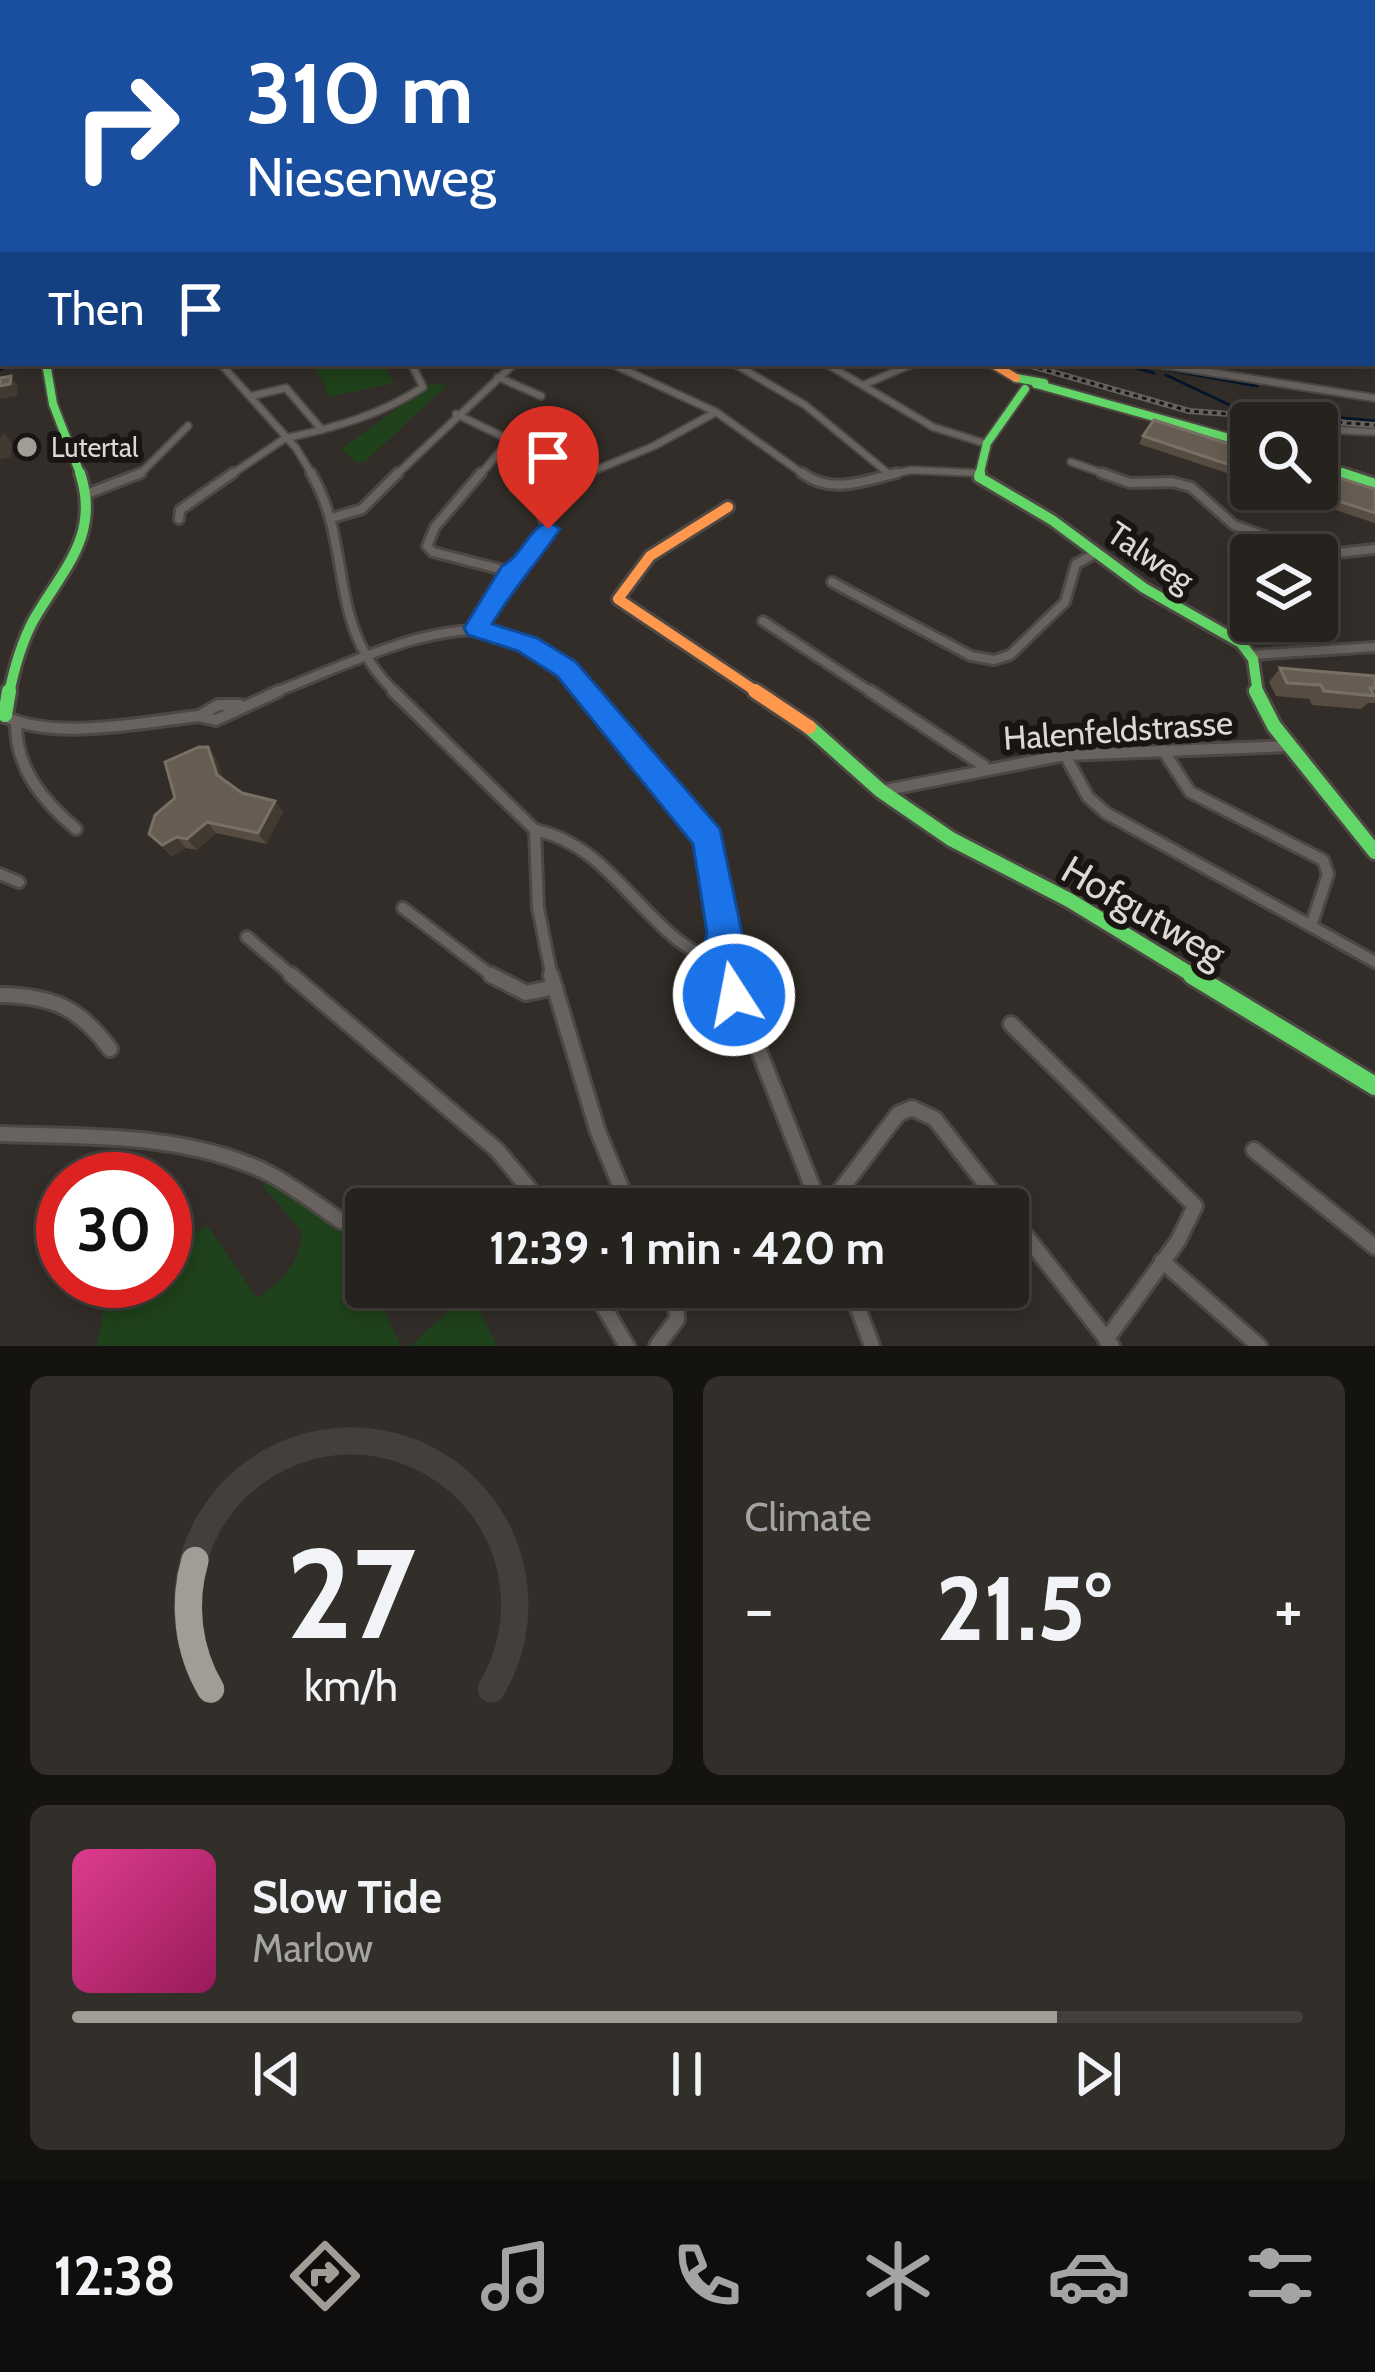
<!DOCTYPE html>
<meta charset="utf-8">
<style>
body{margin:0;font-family:Cabin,sans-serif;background:#322f2b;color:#f1f3f6;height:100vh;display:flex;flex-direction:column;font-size:45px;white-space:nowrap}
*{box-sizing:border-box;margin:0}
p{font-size:39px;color:#a4a4a4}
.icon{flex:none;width:66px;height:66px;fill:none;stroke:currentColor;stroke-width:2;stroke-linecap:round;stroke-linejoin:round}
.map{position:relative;height:1346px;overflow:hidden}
.side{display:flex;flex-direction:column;gap:30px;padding:30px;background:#151310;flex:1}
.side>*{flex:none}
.banner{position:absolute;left:0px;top:0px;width:1377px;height:366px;box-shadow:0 6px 18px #0003,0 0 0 3px #423f3c;background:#1a4fa0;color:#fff;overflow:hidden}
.controls{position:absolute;left:1230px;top:402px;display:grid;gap:24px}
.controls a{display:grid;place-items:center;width:108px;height:108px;border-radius:12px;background:#26221e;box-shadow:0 6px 18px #0003,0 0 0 3px #423f3c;font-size:60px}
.speed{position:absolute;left:36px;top:1152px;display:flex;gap:24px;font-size:60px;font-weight:700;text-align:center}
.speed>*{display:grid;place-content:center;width:156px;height:156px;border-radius:50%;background:#26221e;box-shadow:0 6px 18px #0003,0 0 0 3px #423f3c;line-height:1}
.speed .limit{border:18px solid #d22;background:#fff;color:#111}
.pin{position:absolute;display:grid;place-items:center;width:102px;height:102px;color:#fff;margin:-123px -51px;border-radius:50% 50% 50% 0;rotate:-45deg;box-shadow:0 0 12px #0007}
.pin .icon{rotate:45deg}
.me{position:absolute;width:132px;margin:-66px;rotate:349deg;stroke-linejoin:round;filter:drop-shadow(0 0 9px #0008)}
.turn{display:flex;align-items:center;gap:42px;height:252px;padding:0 48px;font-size:54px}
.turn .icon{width:156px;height:156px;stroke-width:2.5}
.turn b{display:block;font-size:84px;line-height:102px}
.then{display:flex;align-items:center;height:114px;padding:0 48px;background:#0003;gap:24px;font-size:45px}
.big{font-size:90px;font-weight:800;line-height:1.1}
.side .tile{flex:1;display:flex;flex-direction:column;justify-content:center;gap:18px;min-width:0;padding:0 42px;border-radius:18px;background:#322f2b}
.side .dial{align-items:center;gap:0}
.dial svg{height:312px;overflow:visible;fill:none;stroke:#423f3c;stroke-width:7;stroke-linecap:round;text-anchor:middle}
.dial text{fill:#f1f3f6;stroke:none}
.song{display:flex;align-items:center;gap:36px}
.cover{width:144px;height:144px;border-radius:18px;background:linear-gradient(135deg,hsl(330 70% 55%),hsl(330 70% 35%))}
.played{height:12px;border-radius:6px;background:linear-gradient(90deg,#a29c97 80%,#423f3c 80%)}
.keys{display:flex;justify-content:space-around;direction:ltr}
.heat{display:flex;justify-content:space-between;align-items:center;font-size:66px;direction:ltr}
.side .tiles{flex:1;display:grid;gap:30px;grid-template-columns:1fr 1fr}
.tile:last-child{grid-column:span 2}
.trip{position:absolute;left:345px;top:1188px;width:684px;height:120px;border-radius:12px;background:#26221e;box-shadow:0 6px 18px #0003,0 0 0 3px #423f3c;font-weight:800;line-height:120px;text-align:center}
.menu{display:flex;height:192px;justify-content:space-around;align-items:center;background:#0f0e0c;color:#a4a4a4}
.menu .icon{width:84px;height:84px}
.menu .active{color:#a29c97}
.menu b{font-size:54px;color:#f1f3f6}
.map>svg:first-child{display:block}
.green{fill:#1f411b}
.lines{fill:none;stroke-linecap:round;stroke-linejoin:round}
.stream{stroke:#05162b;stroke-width:3}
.street-far4-casing{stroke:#4d4844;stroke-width:8}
.street-far3-casing{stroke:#4d4844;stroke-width:10}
.street-far2-casing{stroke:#4d4844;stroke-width:14}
.street-far1-casing{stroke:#4d4844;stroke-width:16}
.street-casing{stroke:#4d4844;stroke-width:20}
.fast-far4-casing{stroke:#4d4844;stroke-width:9}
.fast-far3-casing{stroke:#4d4844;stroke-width:12}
.fast-far2-casing{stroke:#4d4844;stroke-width:16}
.fast-far1-casing{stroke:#4d4844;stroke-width:20}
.fast-casing{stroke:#4d4844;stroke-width:24}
.slow-far2-casing{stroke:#4d4844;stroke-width:12}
.slow-far1-casing{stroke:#4d4844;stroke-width:16}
.slow-casing{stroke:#4d4844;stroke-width:20}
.street-far4{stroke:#68635f;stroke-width:4.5}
.street-far3{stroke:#68635f;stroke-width:6}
.street-far2{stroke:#68635f;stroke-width:8}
.street-far1{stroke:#68635f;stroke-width:10}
.street{stroke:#68635f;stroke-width:14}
.fast-far4{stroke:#63d668;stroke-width:6}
.fast-far3{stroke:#63d668;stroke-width:8}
.fast-far2{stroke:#63d668;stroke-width:10}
.fast-far1{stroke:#63d668;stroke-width:14}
.fast{stroke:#63d668;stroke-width:18}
.slow-far2{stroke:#ff974d;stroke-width:8}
.slow-far1{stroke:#ff974d;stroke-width:10}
.slow{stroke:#ff974d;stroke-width:14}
.rail-casing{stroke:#66635f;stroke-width:6}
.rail{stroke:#1a1512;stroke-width:3;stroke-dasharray:4.5;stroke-linecap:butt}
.wall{fill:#574c41}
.shaded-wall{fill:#423a30}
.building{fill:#665c51;stroke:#786f65;stroke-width:3}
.route{fill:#1a73e8;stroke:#114b97;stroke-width:3}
.poi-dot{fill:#a29c97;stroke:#1a1512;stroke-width:4.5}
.labels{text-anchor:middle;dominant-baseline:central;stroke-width:12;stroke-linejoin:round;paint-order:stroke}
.far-poi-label{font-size:27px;fill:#ded8d3;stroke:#1a1512;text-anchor:start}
.street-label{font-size:33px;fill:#ded8d3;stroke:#1a1512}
.near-street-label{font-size:39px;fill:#ded8d3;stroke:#1a1512}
</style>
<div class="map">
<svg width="1375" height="1346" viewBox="0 0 1375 1346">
<rect width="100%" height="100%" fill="#322d28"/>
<g class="green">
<path d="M314,363h100l-28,6 8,14 -65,14z"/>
<path d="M431,384l16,1 -81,76 -8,2 -17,-14z"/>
<path d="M266,1180c41,24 100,52 100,107h7l28,59h-304l10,-56 14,-9h44v-29l42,-27 50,73c25,-16 43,-35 45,-66l-38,-45z"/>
<path d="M470,1292l27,54h-87z"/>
</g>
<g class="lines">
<g class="stream">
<path d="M1118,363l36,10"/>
<path d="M0,370l6,-4"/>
<path d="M1169,370l88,16"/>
<path d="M1166,375l70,33 139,13"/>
</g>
<defs>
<path id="street-far4" d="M0,291l3,-14"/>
<g id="street-far3">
<path d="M220,363l76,85 17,28"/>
<path d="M610,363l106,49 90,64"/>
<path d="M733,363l72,42 84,69"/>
<path d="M825,363l108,64 54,17"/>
<path d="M1151,363l224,35"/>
<path d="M498,377l43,19"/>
<path d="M863,385l52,-22"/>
<path d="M251,396l35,-8 36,42"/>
<path d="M456,414l54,26 -31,36"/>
<path d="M1317,429l58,3"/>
<path d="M287,438c49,-11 94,-23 136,-51l-10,-20"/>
<path d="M1071,462l40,14"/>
<path d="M138,476l50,-50"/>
<path d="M229,476l58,-39"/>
<path d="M395,476l120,-113"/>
<path d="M581,476l73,-30 62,-34"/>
<path d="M884,476l27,-6 66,3"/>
</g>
<g id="street-far2">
<path d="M311,473c44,75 13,153 86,221"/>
<path d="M481,473l-46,54 -8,19 6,6 78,20"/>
<path d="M802,473c30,22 61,8 95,0"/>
<path d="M1102,473l28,10 42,-1 19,5 43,38 82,30"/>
<path d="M87,494l54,-21"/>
<path d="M332,518l30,-9 36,-36"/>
<path d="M179,519l1,-9 53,-37"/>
<path d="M1317,555l58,-6"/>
<path d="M832,582l139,74 23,4 16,-5 55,-53 11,-38 20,-11"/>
<path d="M763,621l111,73"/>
<path d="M477,628l15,-27 56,-70 -5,-15 16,-31 29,-12"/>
<path d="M1251,655l124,-8"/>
<path d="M270,694c64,-23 173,-81 238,-59 33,11 58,36 82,59"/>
</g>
<g id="street-far1">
<path d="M393,691l142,139"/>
<path d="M587,691c23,25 44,53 66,79 51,63 90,106 64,194"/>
<path d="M870,691l114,75"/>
<path d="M2,715c49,27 142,7 197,1l17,4 63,-29"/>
<path d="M199,716l19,-11h22"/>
<path d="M16,724c0,45 27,77 60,105"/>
<path d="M1065,755l23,42 18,16 205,113 17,-52 -5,-14 -133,-68 -27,-42"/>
<path d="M881,791l184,-36 224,-9"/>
<path d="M535,830c63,13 92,68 139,107 17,15 40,21 50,41"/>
<path d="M535,830l3,78 14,70"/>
<path d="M0,874l19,8"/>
<path d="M403,908l92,70"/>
<path d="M1311,926l64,36"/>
<path d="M247,937l48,41"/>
</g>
<g id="street">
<path d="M291,975l206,175 49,59"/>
<path d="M491,975l35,18 29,-6"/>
<path d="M551,975l47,157 32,77"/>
<path d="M723,975l27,53 71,181"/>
<path d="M0,995c52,1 79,12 110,54"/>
<path d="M1011,1024l184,182 -17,35 -72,99"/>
<path d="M0,1134c88,3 182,-1 264,37 27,13 52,33 77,50"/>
<path d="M1254,1150l121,97"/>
<path d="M826,1209l72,-95 14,-6 23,11 70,90"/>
<path d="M1008,1213l104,133"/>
<path d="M1162,1261l97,85"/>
<path d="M592,1287l35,59"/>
<path d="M850,1287l22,59"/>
<path d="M657,1346l20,-27 -2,-32"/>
</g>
<path id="fast-far4" d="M0,222l3,-12"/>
<g id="fast-far3">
<path d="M46,363l7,41 28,72"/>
<path d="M1016,378l28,5"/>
<path d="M1036,384l215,60"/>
<path d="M1317,465l34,11"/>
<path d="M979,476l8,-33 38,-54"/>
</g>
<g id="fast-far2">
<path d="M980,473l-1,4 73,43 92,68 97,55 12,16 5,35"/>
<path d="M1342,473l33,11"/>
<path d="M9,694c5,-25 12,-50 24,-73 29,-51 68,-85 47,-148"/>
</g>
<g id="fast-far1">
<path d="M1256,691l18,35 101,126"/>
<path d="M5,715l4,-24"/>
<path d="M809,727l72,64 70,48 118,61 128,78"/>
</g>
<path id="fast" d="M1192,975l183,111"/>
<path id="slow-far2" d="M991,363l25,15"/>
<path id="slow-far1" d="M728,507l-78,49 -32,43 142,95"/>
<path id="slow" d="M755,691l54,36"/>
</defs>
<use href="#street-far4" class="street-far4-casing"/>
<use href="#street-far3" class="street-far3-casing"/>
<use href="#street-far2" class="street-far2-casing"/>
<use href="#street-far1" class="street-far1-casing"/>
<use href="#street" class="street-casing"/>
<use href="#fast-far4" class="fast-far4-casing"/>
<use href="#fast-far3" class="fast-far3-casing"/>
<use href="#fast-far2" class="fast-far2-casing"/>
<use href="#fast-far1" class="fast-far1-casing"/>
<use href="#fast" class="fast-casing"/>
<use href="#slow-far2" class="slow-far2-casing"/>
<use href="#slow-far1" class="slow-far1-casing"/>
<use href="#slow" class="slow-casing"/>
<use href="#street-far4" class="street-far4"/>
<use href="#street-far3" class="street-far3"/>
<use href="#street-far2" class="street-far2"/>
<use href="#street-far1" class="street-far1"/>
<use href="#street" class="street"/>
<use href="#fast-far4" class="fast-far4"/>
<use href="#fast-far3" class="fast-far3"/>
<use href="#fast-far2" class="fast-far2"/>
<use href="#fast-far1" class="fast-far1"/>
<use href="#fast" class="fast"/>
<use href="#slow-far2" class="slow-far2"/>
<use href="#slow-far1" class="slow-far1"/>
<use href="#slow" class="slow"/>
<defs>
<path id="rail" d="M1021,363l168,48 186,14"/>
</defs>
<use href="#rail" class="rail-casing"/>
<use href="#rail" class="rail"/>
</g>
<g class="wall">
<path d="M1143,436l108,15v30l-112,-37z"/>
<path d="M1274,489h101v33l-1,1z"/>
<path d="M1280,668l95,8v27h-7l-7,6 -49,-4 -3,-6 -33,-3 -7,-14z"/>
<path d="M216,758l7,21 19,14 41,19 -17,32 -50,-11 -19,17 -11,-2 -14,8 -23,-22 26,-36z"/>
</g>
<g class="shaded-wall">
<path d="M11,376l7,11 -1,9 -17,3v-13z"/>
<path d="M4,432l8,12 -1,13 -11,2v-20z"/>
<path d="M208,747l8,11 10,28 -9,-11z"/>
<path d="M275,801l8,11 -17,32 -8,-11z"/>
<path d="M207,822l9,11 -19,17 -10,-11z"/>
<path d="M177,837l9,11 -14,8 -10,-11z"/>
</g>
<g class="building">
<path d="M11,376l-1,8 -10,2v-8z"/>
<path d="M1154,420l97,31v21l-108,-36z"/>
<path d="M1317,471l58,18v24l-73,-24h15z"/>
<path d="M1280,668l95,8v12h-5l4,8 -50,-5 -3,-6 -34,-2z"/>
<path d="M199,747h9l9,28 25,18 33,8 -17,32 -51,-11 -20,17 -10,-2 -15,8 -13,-11 6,-19 20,-17 -10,-36z"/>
</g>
<linearGradient id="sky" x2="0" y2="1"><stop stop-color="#1c1916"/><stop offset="0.49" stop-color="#494c53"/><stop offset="1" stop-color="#494c53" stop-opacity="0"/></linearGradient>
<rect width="1375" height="367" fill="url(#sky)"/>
<path class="route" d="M548,522l12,7c-23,34 -47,60 -68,95l45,14 39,24 144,167 22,104 -7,29 18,33 -6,13 -13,6 -13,-6 -22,-44 8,-31 -14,-89 -136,-168 -39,-25 -50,-16 -4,-7 38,-62c20,-10 26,-37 46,-44z"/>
<circle class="poi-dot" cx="27" cy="447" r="12"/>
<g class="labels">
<g class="far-poi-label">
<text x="51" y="447">Lutertal</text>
</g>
<g class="street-label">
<text transform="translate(1151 556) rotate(34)">Talweg</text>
<text transform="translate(1118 730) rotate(-4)">Halenfeldstrasse</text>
</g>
<g class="near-street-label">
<text transform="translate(1144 911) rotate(30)">Hofgutweg</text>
</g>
</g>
</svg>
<div class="controls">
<a><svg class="icon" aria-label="search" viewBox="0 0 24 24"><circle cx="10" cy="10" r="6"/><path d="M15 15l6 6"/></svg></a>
<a><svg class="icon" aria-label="layers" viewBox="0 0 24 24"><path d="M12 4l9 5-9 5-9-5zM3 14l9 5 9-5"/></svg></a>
</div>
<div class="speed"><div class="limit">30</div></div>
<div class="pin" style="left:548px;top:529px;background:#d93025"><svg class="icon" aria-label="arrive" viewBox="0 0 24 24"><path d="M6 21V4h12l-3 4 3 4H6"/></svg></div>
<svg class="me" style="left:734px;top:995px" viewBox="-20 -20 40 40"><circle r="17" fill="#1a73e8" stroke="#fff" stroke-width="3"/><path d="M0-11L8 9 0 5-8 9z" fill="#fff"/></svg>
<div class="trip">12:39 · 1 min · 420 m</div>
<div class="banner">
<div class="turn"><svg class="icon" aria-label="right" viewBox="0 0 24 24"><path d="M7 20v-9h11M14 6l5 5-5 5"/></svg><div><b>310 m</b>Niesenweg</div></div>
<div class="then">Then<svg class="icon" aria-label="arrive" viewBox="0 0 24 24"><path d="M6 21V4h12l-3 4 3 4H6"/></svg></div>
</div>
</div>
<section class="side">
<div class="tiles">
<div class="tile dial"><svg viewBox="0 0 100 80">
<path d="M14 69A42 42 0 1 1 86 69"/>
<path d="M14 69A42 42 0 0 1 10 36" stroke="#a29c97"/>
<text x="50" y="56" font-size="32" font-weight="700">27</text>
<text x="50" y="72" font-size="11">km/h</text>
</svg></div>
<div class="tile"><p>Climate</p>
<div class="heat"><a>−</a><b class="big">21.5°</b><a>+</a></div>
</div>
<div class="tile">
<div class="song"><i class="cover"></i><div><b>Slow Tide</b><p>Marlow</p></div></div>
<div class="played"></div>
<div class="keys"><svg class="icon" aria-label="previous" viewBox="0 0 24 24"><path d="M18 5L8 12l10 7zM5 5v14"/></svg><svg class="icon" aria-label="pause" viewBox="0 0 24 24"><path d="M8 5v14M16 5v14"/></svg><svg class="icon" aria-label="next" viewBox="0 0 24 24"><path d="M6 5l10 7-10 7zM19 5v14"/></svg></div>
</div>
</div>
</section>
<nav class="menu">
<b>12:38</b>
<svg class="icon active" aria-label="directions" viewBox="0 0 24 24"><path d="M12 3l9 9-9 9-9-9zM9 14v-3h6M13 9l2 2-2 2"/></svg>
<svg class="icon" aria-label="music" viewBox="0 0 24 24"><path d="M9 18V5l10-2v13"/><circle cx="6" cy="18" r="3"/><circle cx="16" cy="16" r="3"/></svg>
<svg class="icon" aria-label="phone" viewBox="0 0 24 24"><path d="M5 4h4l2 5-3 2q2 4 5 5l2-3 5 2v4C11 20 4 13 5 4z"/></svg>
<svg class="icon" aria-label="climate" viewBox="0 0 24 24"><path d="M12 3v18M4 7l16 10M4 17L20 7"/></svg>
<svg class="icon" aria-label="car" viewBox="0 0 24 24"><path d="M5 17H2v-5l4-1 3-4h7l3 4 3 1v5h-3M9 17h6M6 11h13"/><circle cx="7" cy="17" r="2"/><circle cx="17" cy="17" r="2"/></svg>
<svg class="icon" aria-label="filters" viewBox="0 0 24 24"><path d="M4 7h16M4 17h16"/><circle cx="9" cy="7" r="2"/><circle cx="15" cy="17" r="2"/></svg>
</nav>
